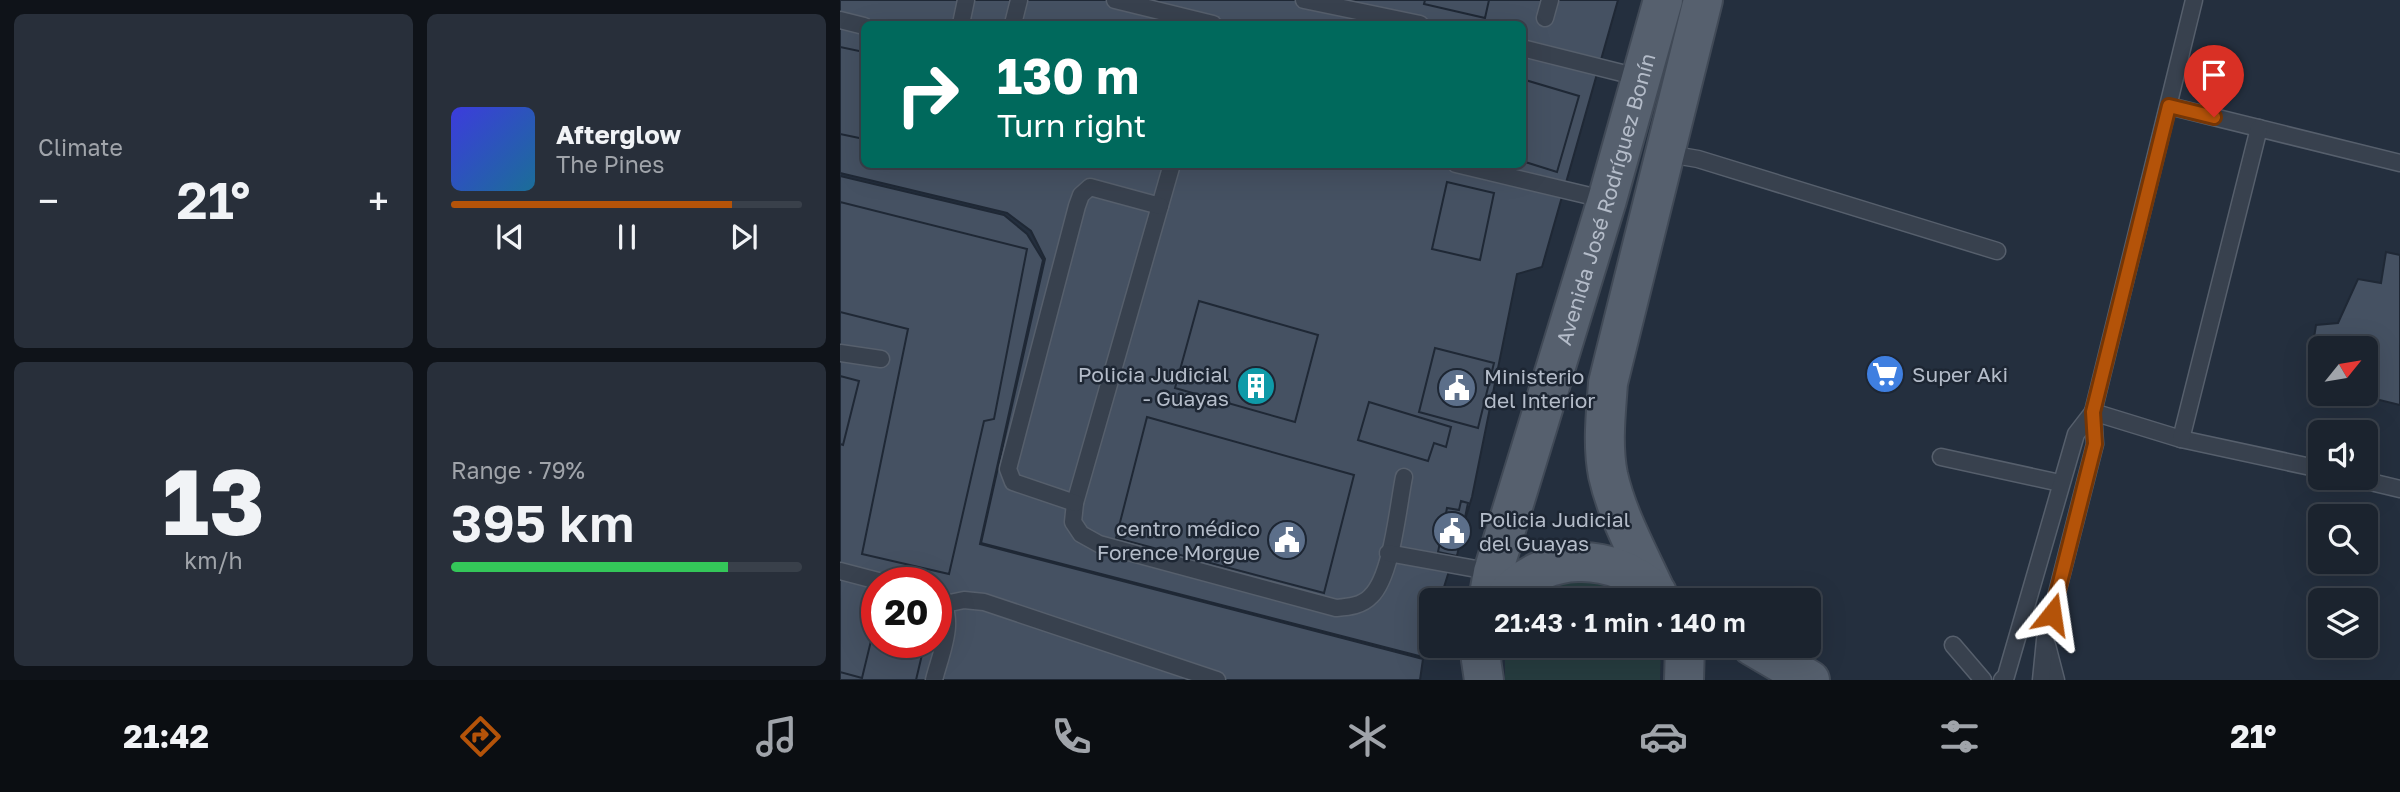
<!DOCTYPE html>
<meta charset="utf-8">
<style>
body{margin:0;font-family:"Golos Text",sans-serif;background:#282f3a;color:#f1f3f6;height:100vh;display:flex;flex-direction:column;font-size:26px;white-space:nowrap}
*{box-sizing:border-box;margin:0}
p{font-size:23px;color:#a0a4aa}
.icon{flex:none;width:38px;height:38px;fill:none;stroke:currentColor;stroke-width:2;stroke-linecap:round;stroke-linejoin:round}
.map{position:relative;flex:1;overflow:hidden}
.side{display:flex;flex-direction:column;gap:14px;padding:14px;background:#0f1319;width:840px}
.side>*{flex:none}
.banner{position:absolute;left:21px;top:21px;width:665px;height:147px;border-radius:10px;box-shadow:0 7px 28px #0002,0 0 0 2px #39404a;background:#00695c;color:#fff;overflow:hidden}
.needle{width:46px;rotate:60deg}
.tools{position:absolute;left:1468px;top:336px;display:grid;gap:14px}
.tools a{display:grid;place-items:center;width:70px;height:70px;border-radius:10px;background:#1b232e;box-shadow:0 7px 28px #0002,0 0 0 2px #39404a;font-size:35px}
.speed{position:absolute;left:21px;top:567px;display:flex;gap:14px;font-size:35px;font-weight:700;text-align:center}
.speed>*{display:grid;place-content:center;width:91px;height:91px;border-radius:50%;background:#1b232e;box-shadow:0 7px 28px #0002,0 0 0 2px #39404a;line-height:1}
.speed .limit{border:10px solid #d22;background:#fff;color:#111}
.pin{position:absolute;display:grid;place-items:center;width:60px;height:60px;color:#fff;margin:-72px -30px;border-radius:50% 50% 50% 0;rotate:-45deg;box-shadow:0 0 7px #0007}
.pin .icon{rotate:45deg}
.me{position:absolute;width:77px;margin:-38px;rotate:15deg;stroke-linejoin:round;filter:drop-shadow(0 0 5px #0008)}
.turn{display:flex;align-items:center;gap:24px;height:147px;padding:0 21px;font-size:32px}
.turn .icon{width:91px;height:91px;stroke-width:2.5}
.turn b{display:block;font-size:49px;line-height:60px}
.big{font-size:52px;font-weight:600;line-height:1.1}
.side .card{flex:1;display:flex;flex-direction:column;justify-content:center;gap:10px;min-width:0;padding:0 24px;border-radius:10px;background:#282f3a}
.side .dial{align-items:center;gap:0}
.dial b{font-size:91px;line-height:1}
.song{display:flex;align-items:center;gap:21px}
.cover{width:84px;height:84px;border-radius:10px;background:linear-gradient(135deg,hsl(240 70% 55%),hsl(200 70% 35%))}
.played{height:7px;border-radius:4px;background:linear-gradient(90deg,#b45309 80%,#39404a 80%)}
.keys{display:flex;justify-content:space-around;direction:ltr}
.heat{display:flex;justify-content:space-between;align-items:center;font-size:38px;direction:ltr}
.charge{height:10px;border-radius:5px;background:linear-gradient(90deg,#34c759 79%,#39404a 0)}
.side .tiles{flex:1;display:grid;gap:14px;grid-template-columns:repeat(2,1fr)}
.trip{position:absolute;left:579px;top:588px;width:402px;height:70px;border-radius:10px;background:#1b232e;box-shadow:0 7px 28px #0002,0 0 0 2px #39404a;font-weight:600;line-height:70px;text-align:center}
.menu{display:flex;height:112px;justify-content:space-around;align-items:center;background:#0b0e12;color:#a0a4aa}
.menu .icon{width:49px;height:49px}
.menu .selected{color:#b45309}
.menu b{font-size:32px;color:#f1f3f6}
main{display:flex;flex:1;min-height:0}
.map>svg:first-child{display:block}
.green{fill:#263c3f}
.building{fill:#455162;stroke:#1f2835;stroke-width:2;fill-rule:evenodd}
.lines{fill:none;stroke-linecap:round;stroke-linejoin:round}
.service-casing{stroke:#565f6c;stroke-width:19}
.primary-casing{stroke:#414a57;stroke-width:42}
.service{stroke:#38414e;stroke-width:16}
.primary{stroke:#56606e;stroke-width:38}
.route-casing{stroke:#753606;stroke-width:18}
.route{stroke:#b45309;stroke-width:12}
.labels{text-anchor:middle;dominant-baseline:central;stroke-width:5;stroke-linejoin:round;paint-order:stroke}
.street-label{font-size:21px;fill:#b4bcc9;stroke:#1d2633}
.poi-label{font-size:21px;fill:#b4bcc9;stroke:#1d2633;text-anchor:start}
</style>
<main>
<section class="side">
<div class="tiles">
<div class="card"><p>Climate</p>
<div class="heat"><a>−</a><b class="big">21°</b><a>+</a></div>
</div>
<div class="card">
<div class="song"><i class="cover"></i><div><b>Afterglow</b><p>The Pines</p></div></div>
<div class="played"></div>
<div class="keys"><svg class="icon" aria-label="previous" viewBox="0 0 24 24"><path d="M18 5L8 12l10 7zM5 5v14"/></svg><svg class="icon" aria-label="pause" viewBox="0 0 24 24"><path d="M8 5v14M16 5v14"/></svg><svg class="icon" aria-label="next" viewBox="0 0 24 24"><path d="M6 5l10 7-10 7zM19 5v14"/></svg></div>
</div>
<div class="card dial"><b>13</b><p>km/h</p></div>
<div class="card"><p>Range · 79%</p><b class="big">395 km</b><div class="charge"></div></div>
</div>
</section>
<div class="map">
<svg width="1560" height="680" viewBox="0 0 1560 680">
<rect width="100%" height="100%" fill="#242f3e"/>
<g class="green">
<path d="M742,581l22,3 29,16h-101l28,-16z"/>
<path d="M665,646h156l-1,34h-155z"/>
</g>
<g class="building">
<path d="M0,0h778l-76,267 -25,7 -45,223 -32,103h-8v30l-9,27 -442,-114 64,-284 -14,-28 -24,-18 -167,-40zM24,24h658v140h-658z"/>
<path d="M585,0h64l-4,18 -61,-14z"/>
<path d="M0,47l24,5v87l-24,-5z"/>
<path d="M682,79l57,17 -22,76 -35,-11z"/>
<path d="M0,176l164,39 23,19 16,26 -63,284 443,115 -3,21h-580zM37,583h59v59h-59z"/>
<path d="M607,182l47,11 -14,67 -48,-11z"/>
<path d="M0,202l187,47 -33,170 -10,2 -35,153 -87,-20 46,-225 -68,-17z"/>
<path d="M1546,252l14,3v150l-45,-11h11v-46h-46v37l-13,-3 9,-57 22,-2 20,-44 23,4z"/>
<path d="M359,301l119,34 -23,87 -120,-34z"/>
<path d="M595,348l59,15 -16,65 -59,-16z"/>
<path d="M0,376l19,5 -16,64 -3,-1z"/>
<path d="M529,402l82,25 -5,20 -12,-4 -6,18 -70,-21z"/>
<path d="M307,417l207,58 -30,118 -208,-55z"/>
<path d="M621,501l7,2 -11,53 -19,-4 9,-44 12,2z"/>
<path d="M37,616v26h48l-9,38h-76v-8l22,6z"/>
</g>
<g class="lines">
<defs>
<g id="service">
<path d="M275,0l98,24"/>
<path d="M464,0l116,24"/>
<path d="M705,18l5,-18"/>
<path d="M0,20l24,6"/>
<path d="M121,24l5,-24"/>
<path d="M173,24l6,-24"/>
<path d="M682,48l120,30"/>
<path d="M1329,106l231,57"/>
<path d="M823,153l35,6 299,92"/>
<path d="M332,164l-97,339 -2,19 8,12 18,10 237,64c12,-1 26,-2 35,-12 21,-20 27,-90 33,-119"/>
<path d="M616,164l151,36"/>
<path d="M0,353l41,6"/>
<path d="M1253,412l88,27 139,30"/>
<path d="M1341,439l78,-311"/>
<path d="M1101,457l119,26"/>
<path d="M1514,478l46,11"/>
<path d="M235,503l-62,-21 -5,-13 69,-263 4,-11 9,-8 70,19"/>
<path d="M548,553l105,19"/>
<path d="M0,571l46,12"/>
<path d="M105,604l19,-4 20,2 233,78"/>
<path d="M1113,645l30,35"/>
<path d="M1207,645l9,35"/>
<path d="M94,680c6,-25 25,-65 2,-83"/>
<path d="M1162,680l4,-4 70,-242 17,-22"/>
<path d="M1201,680l4,-40 50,-196 -2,-32 101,-412"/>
</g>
<g id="primary">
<path d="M815,590c-17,-37 -38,-75 -47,-115 -6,-31 -2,-62 0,-92l95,-383"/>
<path id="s1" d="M648,600l5,-28 114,-372 56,-200"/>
<path d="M662,600c42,-49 108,-50 155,-7"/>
<path d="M912,646l58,34"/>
<path d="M644,680l-3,-20 3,-14"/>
<path d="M844,680l1,-34"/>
</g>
</defs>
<use href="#service" class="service-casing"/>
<use href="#primary" class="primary-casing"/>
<use href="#service" class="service"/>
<use href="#primary" class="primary"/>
</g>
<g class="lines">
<defs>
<path id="route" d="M1212,614l43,-170 -2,-32 76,-306 45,11"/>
</defs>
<use href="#route" class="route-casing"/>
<use href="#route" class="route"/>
</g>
<defs>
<symbol id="supermarket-disc" viewBox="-11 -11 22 22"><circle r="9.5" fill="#3f7fe0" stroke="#1d2633"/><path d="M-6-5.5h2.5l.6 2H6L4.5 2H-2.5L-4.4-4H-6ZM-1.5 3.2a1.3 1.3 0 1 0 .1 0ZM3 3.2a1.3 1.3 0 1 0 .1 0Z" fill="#fff"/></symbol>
<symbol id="building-disc" viewBox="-11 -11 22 22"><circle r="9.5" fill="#0f9aa8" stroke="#1d2633"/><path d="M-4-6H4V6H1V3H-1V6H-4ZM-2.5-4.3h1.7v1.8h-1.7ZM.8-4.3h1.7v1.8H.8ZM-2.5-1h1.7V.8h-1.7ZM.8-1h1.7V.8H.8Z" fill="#fff"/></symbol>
<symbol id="civic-disc" viewBox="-11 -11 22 22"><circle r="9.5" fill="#5c6f8a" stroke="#1d2633"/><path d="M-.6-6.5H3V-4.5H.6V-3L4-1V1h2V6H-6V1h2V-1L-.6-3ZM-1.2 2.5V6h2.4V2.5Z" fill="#fff"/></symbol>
</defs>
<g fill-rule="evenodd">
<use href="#supermarket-disc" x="1023" y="352" width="44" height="44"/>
<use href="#building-disc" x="394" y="364" width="44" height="44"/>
<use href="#civic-disc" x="595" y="366" width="44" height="44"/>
<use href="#civic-disc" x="590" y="509" width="44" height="44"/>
<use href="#civic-disc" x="425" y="518" width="44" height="44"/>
</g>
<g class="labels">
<g class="street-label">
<text stroke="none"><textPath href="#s1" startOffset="418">Avenida José Rodríguez Bonín</textPath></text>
</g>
<g class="poi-label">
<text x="389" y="374" text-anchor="end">Policia Judicial<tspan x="389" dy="24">- Guayas</tspan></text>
<text x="1072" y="374">Super Aki</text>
<text x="644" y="376">Ministerio<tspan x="644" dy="24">del Interior</tspan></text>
<text x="639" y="519">Policia Judicial<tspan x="639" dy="24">del Guayas</tspan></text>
<text x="420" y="528" text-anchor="end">centro médico<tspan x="420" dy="24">Forence Morgue</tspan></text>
</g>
</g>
</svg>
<div class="tools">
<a><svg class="needle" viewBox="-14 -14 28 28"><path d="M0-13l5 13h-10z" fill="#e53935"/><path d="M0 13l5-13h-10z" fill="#a0a4aa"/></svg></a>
<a><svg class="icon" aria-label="sound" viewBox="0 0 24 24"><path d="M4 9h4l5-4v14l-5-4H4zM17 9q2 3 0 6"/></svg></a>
<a><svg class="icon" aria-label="search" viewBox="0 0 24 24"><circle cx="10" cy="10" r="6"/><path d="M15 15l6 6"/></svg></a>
<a><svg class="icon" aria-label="layers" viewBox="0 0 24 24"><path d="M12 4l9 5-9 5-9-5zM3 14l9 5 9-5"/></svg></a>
</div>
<div class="speed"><div class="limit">20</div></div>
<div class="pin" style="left:1374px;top:117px;background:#d93025"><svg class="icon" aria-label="arrive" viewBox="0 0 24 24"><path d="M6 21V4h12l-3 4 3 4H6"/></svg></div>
<svg class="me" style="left:1212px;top:614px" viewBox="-20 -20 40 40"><path d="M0-17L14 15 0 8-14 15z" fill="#b45309" stroke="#fff" stroke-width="4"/></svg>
<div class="trip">21:43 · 1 min · 140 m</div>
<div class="banner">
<div class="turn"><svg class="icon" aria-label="right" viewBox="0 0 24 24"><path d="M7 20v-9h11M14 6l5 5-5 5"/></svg><div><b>130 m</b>Turn right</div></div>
</div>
</div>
</main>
<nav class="menu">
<b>21:42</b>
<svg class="icon selected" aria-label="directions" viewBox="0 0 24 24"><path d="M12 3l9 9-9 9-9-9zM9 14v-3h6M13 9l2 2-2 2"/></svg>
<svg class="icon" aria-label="music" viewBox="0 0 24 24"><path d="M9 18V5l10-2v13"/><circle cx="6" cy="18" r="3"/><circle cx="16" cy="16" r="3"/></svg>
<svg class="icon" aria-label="phone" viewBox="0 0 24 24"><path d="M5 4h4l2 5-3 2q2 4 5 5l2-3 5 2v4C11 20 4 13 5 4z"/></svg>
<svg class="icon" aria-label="climate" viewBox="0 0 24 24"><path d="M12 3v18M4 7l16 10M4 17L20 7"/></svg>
<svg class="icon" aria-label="car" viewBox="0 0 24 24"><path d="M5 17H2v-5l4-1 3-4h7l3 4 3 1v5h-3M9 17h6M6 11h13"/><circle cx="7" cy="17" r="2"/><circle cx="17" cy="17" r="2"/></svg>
<svg class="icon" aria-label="filters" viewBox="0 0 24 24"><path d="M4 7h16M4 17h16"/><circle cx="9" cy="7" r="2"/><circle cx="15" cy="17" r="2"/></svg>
<b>21°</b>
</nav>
